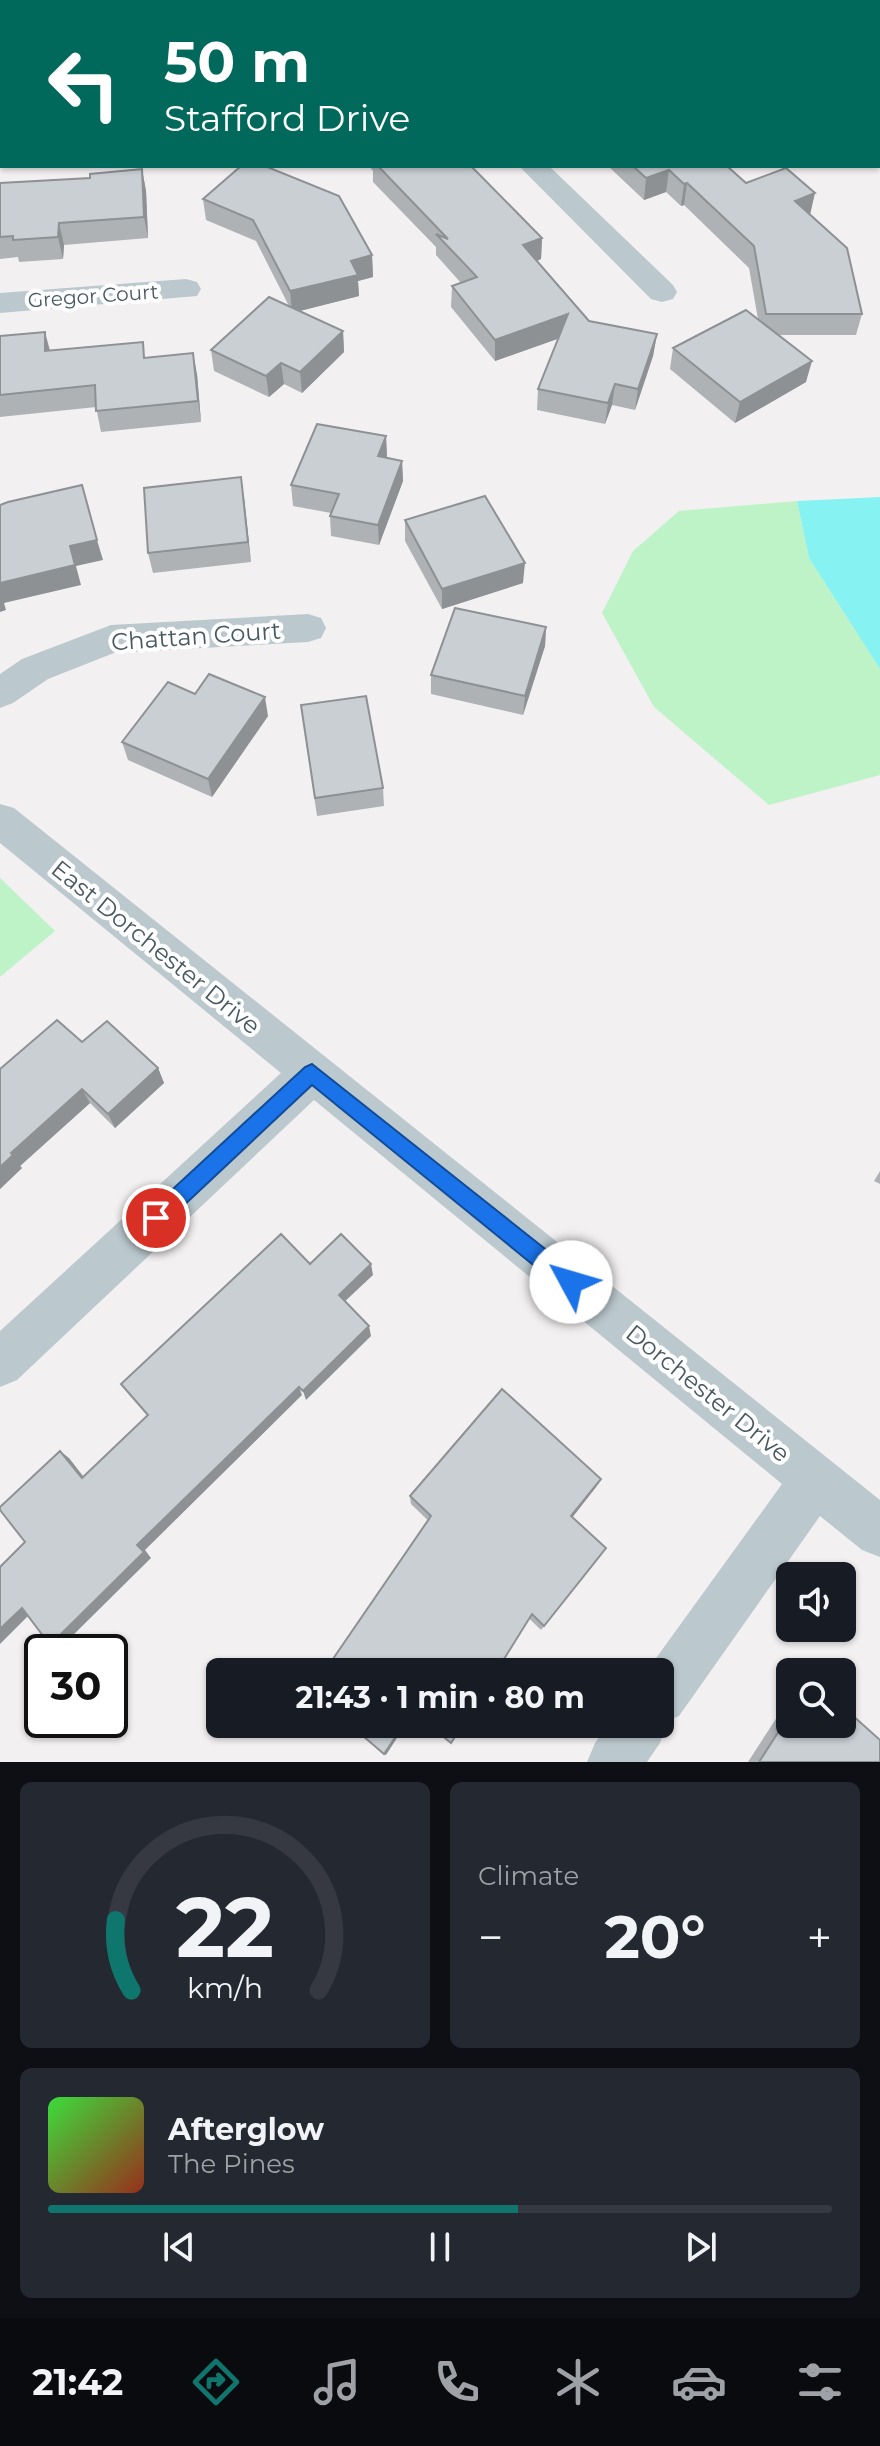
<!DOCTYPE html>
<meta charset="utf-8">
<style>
body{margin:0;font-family:Montserrat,sans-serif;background:#242831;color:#f1f3f6;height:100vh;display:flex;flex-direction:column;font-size:30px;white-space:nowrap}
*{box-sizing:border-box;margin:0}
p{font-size:26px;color:#9ea1a6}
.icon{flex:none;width:44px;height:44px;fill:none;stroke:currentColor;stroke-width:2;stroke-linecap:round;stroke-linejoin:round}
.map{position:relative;height:1762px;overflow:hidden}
.side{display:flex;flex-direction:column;gap:20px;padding:20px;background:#0d0f14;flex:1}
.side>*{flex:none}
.guide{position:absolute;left:0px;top:0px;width:880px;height:168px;box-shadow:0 2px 6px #0004;background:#00695c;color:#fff;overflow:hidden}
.buttons{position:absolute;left:776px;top:1562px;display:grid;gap:16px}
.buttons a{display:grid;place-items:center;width:80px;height:80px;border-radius:12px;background:#171b24;box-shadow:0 2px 6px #0004;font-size:40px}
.speed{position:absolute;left:24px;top:1634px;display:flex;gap:16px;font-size:40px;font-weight:700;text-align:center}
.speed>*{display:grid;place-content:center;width:104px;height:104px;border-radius:50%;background:#171b24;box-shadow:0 2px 6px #0004;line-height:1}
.speed .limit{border:4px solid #111;border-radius:12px;background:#fff;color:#111}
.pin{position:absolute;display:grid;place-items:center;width:68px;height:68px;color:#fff;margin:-34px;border:4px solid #fff;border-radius:50%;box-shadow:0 2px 8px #0007}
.me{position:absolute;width:88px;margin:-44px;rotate:309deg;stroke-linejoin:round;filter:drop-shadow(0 0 6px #0008)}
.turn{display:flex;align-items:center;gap:28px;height:168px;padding:0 32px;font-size:36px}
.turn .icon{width:104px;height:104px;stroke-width:2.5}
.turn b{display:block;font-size:56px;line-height:68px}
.big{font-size:60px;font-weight:700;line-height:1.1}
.side .tile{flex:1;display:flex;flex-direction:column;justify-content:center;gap:12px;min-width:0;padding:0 28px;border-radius:12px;background:#242831}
.side .dial{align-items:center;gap:0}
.dial svg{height:208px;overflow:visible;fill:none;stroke:#363941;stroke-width:7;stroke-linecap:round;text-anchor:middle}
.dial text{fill:#f1f3f6;stroke:none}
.song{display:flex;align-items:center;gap:24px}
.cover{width:96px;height:96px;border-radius:12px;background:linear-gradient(135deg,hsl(120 70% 55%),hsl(10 70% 35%))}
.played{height:8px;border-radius:4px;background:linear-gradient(90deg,#0f766e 60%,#363941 60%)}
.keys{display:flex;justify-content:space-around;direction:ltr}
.heat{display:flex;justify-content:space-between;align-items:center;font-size:44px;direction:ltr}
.side .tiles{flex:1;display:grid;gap:20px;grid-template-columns:1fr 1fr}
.tile:last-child{grid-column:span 2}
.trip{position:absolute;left:206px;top:1658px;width:468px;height:80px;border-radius:12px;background:#171b24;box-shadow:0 2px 6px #0004;font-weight:700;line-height:80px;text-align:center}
.menu{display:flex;height:128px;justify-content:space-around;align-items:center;background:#090b0e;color:#9ea1a6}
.menu .icon{width:56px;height:56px}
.menu .on{color:#0f766e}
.menu b{font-size:36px;color:#f1f3f6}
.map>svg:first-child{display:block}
.green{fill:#bdf3c6}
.water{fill:#87f2f2}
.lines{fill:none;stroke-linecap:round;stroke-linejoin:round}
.minor{fill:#bbc9ce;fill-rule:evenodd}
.tertiary{fill:#bbc9ce;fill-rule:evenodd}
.wall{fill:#aeb2b5}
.shaded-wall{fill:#8d9194}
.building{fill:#cacfd3;stroke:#8d9194;stroke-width:2}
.route{fill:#1a73e8;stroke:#114b97;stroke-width:2}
.labels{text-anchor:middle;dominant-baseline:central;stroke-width:8;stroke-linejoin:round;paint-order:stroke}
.far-street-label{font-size:20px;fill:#47595f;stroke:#fff}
.street-label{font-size:24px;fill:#47595f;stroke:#fff}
</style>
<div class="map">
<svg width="880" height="1762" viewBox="0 0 880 1762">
<rect width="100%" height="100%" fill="#f3f0f1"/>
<g class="green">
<path d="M797,501l12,57 71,111v106l-111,30 -115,-98 -52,-94 31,-62 46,-40z"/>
<path d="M0,878l55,53 -55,46z"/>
</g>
<path class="water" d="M880,497v172l-71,-111 -12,-57z"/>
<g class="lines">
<g class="minor">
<path d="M754,0h28l2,2h-28z"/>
<path d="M878,52l2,1v16l-2,-1z"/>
<path d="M519,166h30l124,119 4,7 -4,7 -11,3 -11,-3z"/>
<path d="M186,279l11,3 4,7 -4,7 -197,17v-20z"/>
<path d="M308,614l13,4 5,10 -5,10 -13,4 -194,11 -66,26 -35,24 -13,5v-34l22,-15 89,-34z"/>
<path d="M0,804l14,4 866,692v57l-18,-7 -42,-34 -141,200 -12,5 -7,22 -13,19h-60l8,-19 13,-19h52v-52h-14l136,-188 -468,-384 -297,280 -17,7v-56l281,-258 -281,-230z"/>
</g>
<g class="tertiary">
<path d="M517,0h32l-33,2z"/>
<rect x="0" y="129" width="2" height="18"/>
</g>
</g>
<g class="wall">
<path d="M853,0h27v15l-2,-1v-12h-22z"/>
<path d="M878,84l2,1v81l-2,-1z"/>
<path d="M369,166h105l-1,3 69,69 -1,21 -4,2 52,60 68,13 -4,22 -18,54 -23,-5 -7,19 -68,-14 1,-21 20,-51 -63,23 -44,-54 1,-21 9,-3 -25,-28v-8l-63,-65v-11z"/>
<path d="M608,166h119l19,17 64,32 52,99 -6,21h-77l27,47 -71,41 -65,-54 3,-21 85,-29 -9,-51 -65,-63 -3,1 -15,-14 -22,8z"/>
<path d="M142,169l4,22 2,47 -84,7 -1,14 -44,3 -1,-5 -18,2v-76l90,-5z"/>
<path d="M203,199l169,56 1,22 -15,4 1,15 -60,15 44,20 1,21 -42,41 -18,-9 -15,13 -55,-26 -3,-21 78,-44 -33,-65 -50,-21z"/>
<path d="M45,332l5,18 96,8 51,16 4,48 -100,10 -5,-25 -96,10v-81z"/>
<path d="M386,436l1,22 15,3 1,20 -24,64 -48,-9 -1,-20 1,-3 -38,-7 -2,-21z"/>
<path d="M244,498l7,64 -98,11 -5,-20z"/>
<path d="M405,520l118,63 -81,26 -37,-68z"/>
<path d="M546,627l-1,19 -22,69 -92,-21v-19z"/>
<path d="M301,705l82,83 1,18 -67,10z"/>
<path d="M268,716l-56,81 -84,-37 -6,-18z"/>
<path d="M82,1042l76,26 6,15 -49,45 -25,-25 -70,63 2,2 -22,21v-120z"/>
<path d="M880,1171v13l-6,-3z"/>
<path d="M596,1487l-24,30 34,31 -65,82 -130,-126 -1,-8z"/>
<path d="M790,1697v27l90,38h-132z"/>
</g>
<g class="shaded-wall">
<path d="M269,0h45l-4,2h-40z"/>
<path d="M2,64v23h-2v-22z"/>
<path d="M142,169l4,22 2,47 -4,-21z"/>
<path d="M669,170l-3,22 -22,8 2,-22z"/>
<path d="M687,183l-3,22 -3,1 3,-22z"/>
<path d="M815,193l-5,22 -15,-14z"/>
<path d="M59,223l5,22 -1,14 -5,-22z"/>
<path d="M542,238l-1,21 -19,7 1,-21z"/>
<path d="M372,255l1,22 -15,4 1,15 -67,17 -2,-22 61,-30z"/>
<path d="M568,314l-2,22 -71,25v-21z"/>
<path d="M343,331l1,21 -42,41 -2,-21z"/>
<path d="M45,332l5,21 -5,-2z"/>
<path d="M657,334l-4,22 -18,54 3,-21z"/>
<path d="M193,353l4,21 4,48 -3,-21z"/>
<path d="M812,361l-6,21 -71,41 5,-21z"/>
<path d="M281,363l3,21 -15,13 -3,-21z"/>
<path d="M615,384l-3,21 -7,19 3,-21z"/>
<path d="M386,436l1,21 -8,20 -1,-21z"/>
<path d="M402,461l1,20 -24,64 -1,-20z"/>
<path d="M241,477l3,21 7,64 -3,-20z"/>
<path d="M97,540l6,20 -27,6 5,19 -77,18 2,7 -6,2v-29l70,-37z"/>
<path d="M525,563l-2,20 -81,26v-20z"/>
<path d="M546,627l-1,19 -22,69 2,-19z"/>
<path d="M265,697l3,19 -56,81 -4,-18z"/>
<path d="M158,1068l6,15 -49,45 -7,-14z"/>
<path d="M82,1089l8,14 -70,63 2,2 -22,21v-22l11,-14z"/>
<path d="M371,1264l2,11 -32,30 -2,-10z"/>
<path d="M369,1326l2,10 -65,64 -3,-9z"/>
<path d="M299,1387l3,8 -157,155 6,8 -91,90 -10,-3 87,-100z"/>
<path d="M60,1451l9,7 21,27 -8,-7z"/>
<path d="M601,1479l-5,8 -28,36 3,-7z"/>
<path d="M22,1608l10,4 -32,32v-15z"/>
<path d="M404,1724h2l-20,31 -2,-1z"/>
</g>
<g class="building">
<path d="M128,0h142l4,2h-155z"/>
<path d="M623,0h102l3,2h-109z"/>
<path d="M0,32h2v32l-2,1z"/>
<path d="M878,84l2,1v56l-2,-1z"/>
<path d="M241,166h24l74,30 33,59 -21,6 7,14 -68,16 -37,-71 -50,-21z"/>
<path d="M378,166h93l71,72 -19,7 66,76 68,13 -19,55 -23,-5 -7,19 -70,-14 30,-75 -73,26 -43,-54 25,-9 -41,-43 12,5z"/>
<path d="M633,166h94l19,17 40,-15 29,25 -20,8 52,47 15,66h-96l-12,-68 -67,-63 -3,1 -15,-14 -23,8z"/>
<path d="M142,169l2,48 -85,6 -1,14 -45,3v-4l-13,1v-54l90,-5v-4z"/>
<path d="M269,297l74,34 -43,41 -19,-9 -15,13 -55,-26z"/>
<path d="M746,310l66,51 -72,41 -67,-54z"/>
<path d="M45,332v19l98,-9 1,16 49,-5 5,48 -102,10 -1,-26 -95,10v-59z"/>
<path d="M317,424l69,12 -8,20 24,5 -24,64 -48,-9 9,-22 -48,-9z"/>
<path d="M241,477l7,65 -100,11 -4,-65z"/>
<path d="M82,485l15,55 -27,6 5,19 -75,18v-78l8,-3z"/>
<path d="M485,496l40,67 -83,26 -37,-69z"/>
<path d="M455,608l91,19 -21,69 -94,-21z"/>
<path d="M209,674l56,23 -57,82 -86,-37 46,-60 27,12z"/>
<path d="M366,696l17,92 -68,10 -14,-93z"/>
<path d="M57,1020l25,22 25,-21 51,47 -50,46 -26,-25 -71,64 2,2 -13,12v-98z"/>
<path d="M281,1234l29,30 31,-30 30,30 -32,31 30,31 -66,65 -4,-4 -162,158 7,7 -94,93 -28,-37 -22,21v-62l25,-25 -25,-32v-3l60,-56 22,27 66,-63 -27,-31z"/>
<path d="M502,1389l99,90 -30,37 35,32 -62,78 -12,-12 -36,58h-172l107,-156 -21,-20z"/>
<path d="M842,1706l38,34v22h-121l31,-48v10h52z"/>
<path d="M349,1724h55l-20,30z"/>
<path d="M428,1724h35l-12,19z"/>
</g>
<path class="route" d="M312,1064l266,211 4,7 -4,8 -7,3 -7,-3 -252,-205 -149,140 -7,3 -7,-3 -3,-7 3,-7 156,-144z"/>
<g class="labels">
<g class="far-street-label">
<text transform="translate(93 296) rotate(-4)">Gregor Court</text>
</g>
<g class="street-label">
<text transform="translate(196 636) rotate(-4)">Chattan Court</text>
<text transform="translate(156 947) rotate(39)">East Dorchester Drive</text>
<text transform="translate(708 1393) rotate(39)">Dorchester Drive</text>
</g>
</g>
</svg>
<div class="buttons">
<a><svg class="icon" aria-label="sound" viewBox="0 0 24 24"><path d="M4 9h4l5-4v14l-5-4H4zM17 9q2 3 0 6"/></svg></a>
<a><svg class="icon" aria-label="search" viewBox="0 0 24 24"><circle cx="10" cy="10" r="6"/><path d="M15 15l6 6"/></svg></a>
</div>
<div class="speed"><div class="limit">30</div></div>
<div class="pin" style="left:156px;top:1218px;background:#d93025"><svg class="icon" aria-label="arrive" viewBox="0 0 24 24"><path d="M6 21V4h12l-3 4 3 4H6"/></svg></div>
<svg class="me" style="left:571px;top:1282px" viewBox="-20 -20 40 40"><circle r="19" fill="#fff"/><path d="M0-13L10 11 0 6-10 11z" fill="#1a73e8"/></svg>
<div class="trip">21:43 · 1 min · 80 m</div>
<div class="guide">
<div class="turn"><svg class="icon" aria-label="left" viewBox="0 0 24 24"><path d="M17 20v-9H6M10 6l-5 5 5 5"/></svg><div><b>50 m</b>Stafford Drive</div></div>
</div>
</div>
<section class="side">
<div class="tiles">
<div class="tile dial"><svg viewBox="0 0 100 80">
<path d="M14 69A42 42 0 1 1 86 69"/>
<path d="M14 69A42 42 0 0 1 8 42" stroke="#0f766e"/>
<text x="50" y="56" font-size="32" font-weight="700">22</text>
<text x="50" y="72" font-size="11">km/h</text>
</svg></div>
<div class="tile"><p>Climate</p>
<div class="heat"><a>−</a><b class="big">20°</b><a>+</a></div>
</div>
<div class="tile">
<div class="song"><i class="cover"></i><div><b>Afterglow</b><p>The Pines</p></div></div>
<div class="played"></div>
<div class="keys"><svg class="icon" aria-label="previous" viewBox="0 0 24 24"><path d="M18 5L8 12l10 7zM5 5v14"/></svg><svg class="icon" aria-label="pause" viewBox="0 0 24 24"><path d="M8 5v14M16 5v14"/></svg><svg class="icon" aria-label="next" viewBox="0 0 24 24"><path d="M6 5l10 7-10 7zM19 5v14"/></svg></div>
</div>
</div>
</section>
<nav class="menu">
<b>21:42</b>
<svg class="icon on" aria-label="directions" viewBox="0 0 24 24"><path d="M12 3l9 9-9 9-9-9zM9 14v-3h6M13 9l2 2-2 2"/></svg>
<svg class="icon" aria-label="music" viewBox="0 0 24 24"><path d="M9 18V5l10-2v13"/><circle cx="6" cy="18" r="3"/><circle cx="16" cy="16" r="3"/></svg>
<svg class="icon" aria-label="phone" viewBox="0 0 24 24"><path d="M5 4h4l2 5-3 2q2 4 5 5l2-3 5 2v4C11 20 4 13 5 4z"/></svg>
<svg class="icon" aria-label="climate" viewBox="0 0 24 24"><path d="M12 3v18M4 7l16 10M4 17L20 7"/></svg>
<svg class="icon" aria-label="car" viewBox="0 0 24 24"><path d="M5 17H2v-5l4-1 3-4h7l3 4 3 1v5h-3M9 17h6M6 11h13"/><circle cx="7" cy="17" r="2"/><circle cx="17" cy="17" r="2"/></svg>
<svg class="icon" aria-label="filters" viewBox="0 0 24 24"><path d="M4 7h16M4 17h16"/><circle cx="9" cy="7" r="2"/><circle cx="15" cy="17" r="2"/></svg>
</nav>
